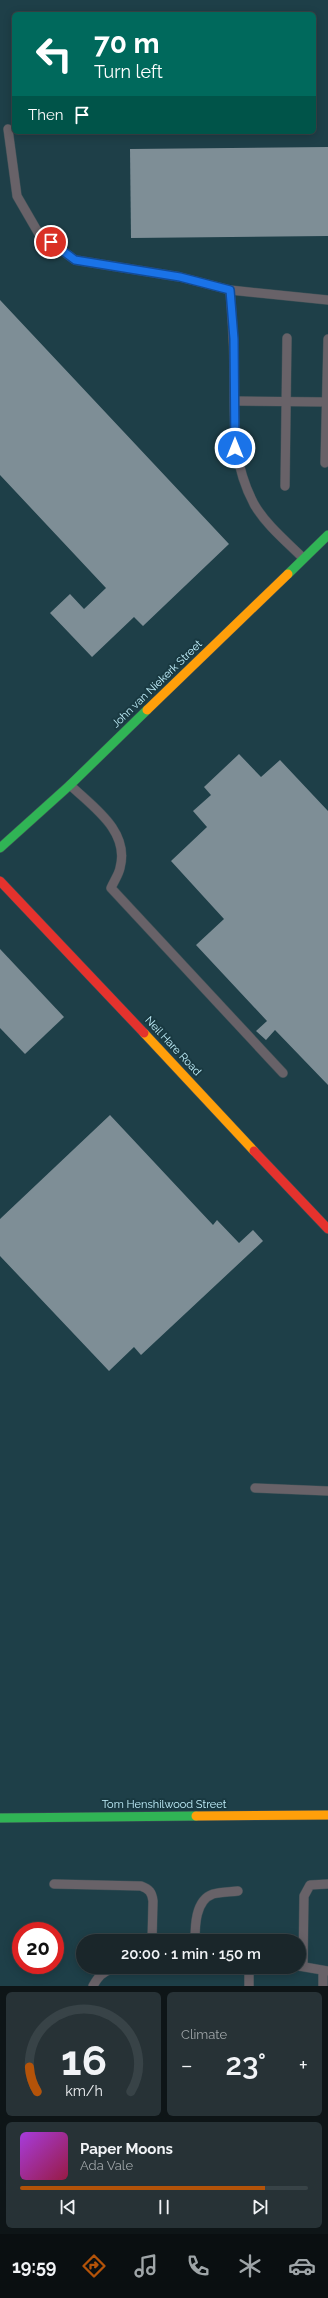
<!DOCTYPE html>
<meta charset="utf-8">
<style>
body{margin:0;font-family:Raleway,sans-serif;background:#273236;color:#f1f3f6;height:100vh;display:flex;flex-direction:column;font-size:15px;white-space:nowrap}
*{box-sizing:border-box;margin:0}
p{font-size:13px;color:#9fa5a8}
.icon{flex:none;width:22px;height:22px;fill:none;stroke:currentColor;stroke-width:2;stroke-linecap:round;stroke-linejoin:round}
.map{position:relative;height:1986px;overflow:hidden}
.details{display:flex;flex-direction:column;gap:6px;padding:6px;background:#0e1517;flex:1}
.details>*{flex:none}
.guide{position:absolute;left:12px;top:12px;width:304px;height:122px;border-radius:6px;box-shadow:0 2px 10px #0003,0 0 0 1px #384347;background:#00695c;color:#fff;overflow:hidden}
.speed{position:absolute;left:12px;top:1922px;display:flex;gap:8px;font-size:20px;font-weight:700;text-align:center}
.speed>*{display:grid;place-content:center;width:52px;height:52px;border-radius:50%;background:#1a262a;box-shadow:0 2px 10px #0003,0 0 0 1px #384347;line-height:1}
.speed .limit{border:6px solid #d22;background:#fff;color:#111}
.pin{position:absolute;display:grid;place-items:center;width:34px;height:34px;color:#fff;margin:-17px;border:2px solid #fff;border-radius:50%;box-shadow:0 1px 4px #0007}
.me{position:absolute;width:44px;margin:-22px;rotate:0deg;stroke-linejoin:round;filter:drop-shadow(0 0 3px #0008)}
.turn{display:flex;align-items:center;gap:14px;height:84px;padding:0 16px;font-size:18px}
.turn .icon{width:52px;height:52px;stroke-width:2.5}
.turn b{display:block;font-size:28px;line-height:34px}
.then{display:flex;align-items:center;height:38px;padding:0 16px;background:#0003;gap:8px;font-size:15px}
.big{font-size:30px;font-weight:600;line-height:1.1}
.details .tile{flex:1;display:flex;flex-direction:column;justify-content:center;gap:6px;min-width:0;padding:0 14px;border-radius:6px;background:#273236}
.details .dial{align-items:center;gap:0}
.dial svg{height:104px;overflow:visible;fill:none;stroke:#384347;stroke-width:7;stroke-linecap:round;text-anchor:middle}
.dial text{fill:#f1f3f6;stroke:none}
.song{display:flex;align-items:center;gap:12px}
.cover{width:48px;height:48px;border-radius:6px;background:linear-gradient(135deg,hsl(280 70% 55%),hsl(340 70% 35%))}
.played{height:4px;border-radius:2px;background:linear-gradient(90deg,#b45309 85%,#384347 85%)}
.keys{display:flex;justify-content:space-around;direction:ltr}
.heat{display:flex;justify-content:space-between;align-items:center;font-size:22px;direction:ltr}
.details .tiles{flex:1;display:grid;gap:6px;grid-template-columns:1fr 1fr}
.tile:last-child{grid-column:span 2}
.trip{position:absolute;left:76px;top:1934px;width:230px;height:40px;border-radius:20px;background:#1a262a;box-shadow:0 2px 10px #0003,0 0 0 1px #384347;font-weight:600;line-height:40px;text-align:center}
.dock{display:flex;height:64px;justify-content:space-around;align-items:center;background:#0a0f11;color:#9fa5a8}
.dock .icon{width:28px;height:28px}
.dock .active{color:#b45309}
.dock b{font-size:18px;color:#f1f3f6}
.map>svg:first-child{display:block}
.built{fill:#1e3f48;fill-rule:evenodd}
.building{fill:#7e8e96}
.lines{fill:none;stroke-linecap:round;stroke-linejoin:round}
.lane-casing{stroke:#3d5056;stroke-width:10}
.fast-casing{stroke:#3d5056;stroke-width:10}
.slow-casing{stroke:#3d5056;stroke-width:10}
.jam-casing{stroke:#3d5056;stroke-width:10}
.lane{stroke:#686268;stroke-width:9}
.fast{stroke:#30b455;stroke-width:9}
.slow{stroke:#ff9f0a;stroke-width:9}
.jam{stroke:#e5322d;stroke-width:9}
.route-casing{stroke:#114b97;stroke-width:10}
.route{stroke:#1a73e8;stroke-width:7}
.labels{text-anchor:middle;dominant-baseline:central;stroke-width:4;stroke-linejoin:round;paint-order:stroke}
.street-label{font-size:11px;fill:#c2f0fc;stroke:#193941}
</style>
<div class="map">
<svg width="328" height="1986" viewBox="0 0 328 1986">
<rect width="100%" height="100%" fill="#223338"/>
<path class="built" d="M0,0h328v1986h-328zM14,14h300v118h-300zM21,1931h34v34h-34zM83,1941h216v26h-216z"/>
<g class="building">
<path d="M328,147v89l-197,2 -1,-89z"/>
<path d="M0,300l229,244 -86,82 -9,-9 -42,40 -42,-44 20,-19 14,15 22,-21 -106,-113z"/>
<path d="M239,754l22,23 19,-17 48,51v274l-53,-55 -9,10 -10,-9 11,-10 -71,-76 28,-26 -53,-58 36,-34 -14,-16 18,-16 -7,-8z"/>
<path d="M0,949l64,68 -39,37 -25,-26z"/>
<path d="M110,1115l103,110 4,-5 22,23 14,-13 10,11 -122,114 -7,-8 -25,24 -109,-115v-37z"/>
</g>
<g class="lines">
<defs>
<g id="lane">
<path d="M8,129l9,67 22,38 36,26 105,17 50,13c2,26 4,52 4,78 1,50 -4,91 20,136 12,21 33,38 49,54"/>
<path d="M230,290l98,10"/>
<path d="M235,401l93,1"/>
<path d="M325,463l3,-124"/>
<path d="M285,486l2,-148"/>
<path d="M70,785c23,22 60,46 50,83 -1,6 -6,13 -9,20l172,185"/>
<path d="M255,1488l73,3"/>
<path d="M54,1884l87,2c8,3 11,6 12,15l-1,40"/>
<path d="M195,1941c0,-14 0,-41 18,-47 8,-2 17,-2 25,-3"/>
<path d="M299,1966l29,5"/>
<path d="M303,1966l1,-70 6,-11 18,-1"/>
<path d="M93,1986c5,-9 9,-14 19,-17l100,-2"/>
<path d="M249,1986v-19"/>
<path d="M323,1986v-15"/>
</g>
<g id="fast">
<path d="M288,574l40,-39"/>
<path d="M0,848l70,-63 77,-75"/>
<path d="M0,1818l196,-2"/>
</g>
<g id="slow">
<path d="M147,710l141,-136"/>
<path d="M144,1033l110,118"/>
<path d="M196,1816l132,-1"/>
</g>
<g id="jam">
<path d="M0,881l144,152"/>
<path d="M254,1151l74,78"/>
</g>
</defs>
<use href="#lane" class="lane-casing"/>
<use href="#fast" class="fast-casing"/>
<use href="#slow" class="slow-casing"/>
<use href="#jam" class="jam-casing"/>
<use href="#lane" class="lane"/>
<use href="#fast" class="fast"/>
<use href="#slow" class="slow"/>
<use href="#jam" class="jam"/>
</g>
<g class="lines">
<defs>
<path id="route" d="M51,242l24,18 105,17 50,13 4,49 1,109"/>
</defs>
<use href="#route" class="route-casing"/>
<use href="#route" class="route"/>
</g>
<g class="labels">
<g class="street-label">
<text transform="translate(157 684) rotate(-44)">John van Niekerk Street</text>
<text transform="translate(173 1046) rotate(47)">Neil Hare Road</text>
<text x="164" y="1804">Tom Henshilwood Street</text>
</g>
</g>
</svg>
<div class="speed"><div class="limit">20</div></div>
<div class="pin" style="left:51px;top:242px;background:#d93025"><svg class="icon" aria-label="arrive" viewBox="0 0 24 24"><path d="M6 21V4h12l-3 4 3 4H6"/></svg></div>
<svg class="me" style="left:235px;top:448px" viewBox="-20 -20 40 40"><circle r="17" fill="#1a73e8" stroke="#fff" stroke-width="3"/><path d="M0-11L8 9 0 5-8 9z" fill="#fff"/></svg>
<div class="trip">20:00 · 1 min · 150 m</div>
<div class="guide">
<div class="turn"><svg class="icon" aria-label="left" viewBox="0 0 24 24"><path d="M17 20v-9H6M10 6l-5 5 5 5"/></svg><div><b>70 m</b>Turn left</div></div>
<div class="then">Then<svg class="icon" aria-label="arrive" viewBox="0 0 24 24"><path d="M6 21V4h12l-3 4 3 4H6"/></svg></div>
</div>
</div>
<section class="details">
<div class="tiles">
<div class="tile dial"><svg viewBox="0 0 100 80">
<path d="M14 69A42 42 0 1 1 86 69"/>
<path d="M14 69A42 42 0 0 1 8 50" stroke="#b45309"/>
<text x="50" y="56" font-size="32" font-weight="700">16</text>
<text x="50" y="72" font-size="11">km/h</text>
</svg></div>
<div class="tile"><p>Climate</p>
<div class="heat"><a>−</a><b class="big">23°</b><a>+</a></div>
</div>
<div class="tile">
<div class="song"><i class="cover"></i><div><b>Paper Moons</b><p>Ada Vale</p></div></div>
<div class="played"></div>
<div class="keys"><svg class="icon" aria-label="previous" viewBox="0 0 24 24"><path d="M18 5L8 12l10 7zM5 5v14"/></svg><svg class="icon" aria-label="pause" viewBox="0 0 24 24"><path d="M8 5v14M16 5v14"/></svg><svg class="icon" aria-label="next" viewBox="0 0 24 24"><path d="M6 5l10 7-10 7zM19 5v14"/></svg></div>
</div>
</div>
</section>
<nav class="dock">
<b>19:59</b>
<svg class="icon active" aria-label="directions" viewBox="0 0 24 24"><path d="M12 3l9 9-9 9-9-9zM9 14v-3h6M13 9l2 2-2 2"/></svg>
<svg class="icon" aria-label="music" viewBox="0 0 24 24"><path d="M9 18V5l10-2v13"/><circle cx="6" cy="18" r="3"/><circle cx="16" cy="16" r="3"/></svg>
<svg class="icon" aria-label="phone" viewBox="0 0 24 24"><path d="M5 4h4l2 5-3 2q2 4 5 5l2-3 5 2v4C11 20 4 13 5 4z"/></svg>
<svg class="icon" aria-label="climate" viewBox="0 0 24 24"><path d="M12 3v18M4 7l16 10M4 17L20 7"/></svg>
<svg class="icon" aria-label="car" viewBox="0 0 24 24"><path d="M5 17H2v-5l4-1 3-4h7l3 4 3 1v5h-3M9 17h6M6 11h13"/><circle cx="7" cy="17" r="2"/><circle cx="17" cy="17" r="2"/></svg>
</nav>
